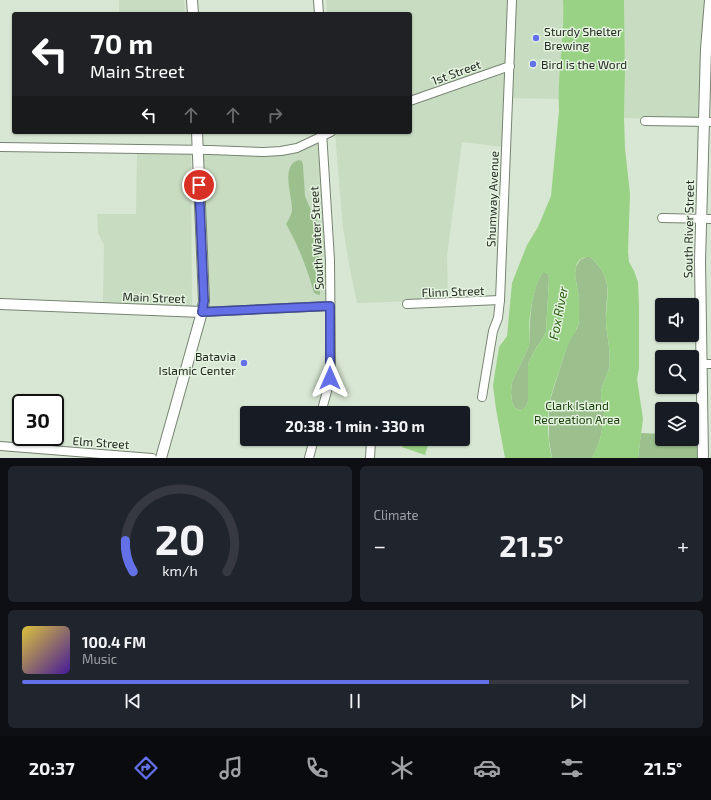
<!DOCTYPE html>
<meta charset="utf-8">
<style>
body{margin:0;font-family:"Exo 2",sans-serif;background:#20242c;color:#f1f3f6;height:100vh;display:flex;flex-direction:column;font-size:15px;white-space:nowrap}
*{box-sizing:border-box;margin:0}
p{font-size:13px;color:#9ea1a6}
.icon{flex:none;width:22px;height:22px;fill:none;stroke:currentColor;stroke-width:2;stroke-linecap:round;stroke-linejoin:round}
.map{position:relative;height:458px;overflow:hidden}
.details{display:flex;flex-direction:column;gap:8px;padding:8px;background:#0d0f14;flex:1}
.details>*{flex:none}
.banner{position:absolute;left:12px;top:12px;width:400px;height:122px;border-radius:4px;box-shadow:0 1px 3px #0004;background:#202124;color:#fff;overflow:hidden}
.tools{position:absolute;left:655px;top:298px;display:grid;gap:8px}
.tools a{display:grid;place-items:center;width:44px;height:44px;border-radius:4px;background:#171b24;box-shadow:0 1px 3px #0004;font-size:20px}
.speed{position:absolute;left:12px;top:394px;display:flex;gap:8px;font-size:20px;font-weight:700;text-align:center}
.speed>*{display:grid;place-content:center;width:52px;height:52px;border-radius:50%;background:#171b24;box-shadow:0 1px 3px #0004;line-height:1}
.speed .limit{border:2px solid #111;border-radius:6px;background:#fff;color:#111}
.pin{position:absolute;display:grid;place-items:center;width:34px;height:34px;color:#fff;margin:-17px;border:2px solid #fff;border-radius:50%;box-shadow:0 1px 4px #0007}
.me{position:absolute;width:44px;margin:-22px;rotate:0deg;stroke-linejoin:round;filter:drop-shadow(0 0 3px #0008)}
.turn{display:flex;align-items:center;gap:14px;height:84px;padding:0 12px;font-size:18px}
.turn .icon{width:52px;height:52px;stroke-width:2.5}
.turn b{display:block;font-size:28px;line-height:34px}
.lanes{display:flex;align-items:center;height:38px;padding:0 12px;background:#0003;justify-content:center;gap:20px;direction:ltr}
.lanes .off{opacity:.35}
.big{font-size:30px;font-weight:700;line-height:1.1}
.details .widget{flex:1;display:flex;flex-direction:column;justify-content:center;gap:6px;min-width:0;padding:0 14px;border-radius:6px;background:#20242c}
.details .dial{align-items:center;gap:0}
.dial svg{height:104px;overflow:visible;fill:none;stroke:#363941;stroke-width:7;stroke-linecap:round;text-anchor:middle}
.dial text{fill:#f1f3f6;stroke:none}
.song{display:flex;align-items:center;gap:12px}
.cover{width:48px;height:48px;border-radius:6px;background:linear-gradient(135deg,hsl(50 70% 55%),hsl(260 70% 35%))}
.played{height:4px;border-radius:2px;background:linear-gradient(90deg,#6370e8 70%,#363941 70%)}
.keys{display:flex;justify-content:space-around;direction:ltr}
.heat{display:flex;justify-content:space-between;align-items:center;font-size:22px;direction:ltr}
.details .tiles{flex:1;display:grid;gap:8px;grid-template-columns:1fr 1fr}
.widget:last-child{grid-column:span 2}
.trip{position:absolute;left:240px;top:406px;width:230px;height:40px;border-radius:4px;background:#171b24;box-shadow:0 1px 3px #0004;font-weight:700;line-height:40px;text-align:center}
.tabs{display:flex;height:64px;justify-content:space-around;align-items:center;background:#090b0e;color:#9ea1a6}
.tabs .icon{width:28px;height:28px}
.tabs .current{color:#6370e8}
.tabs b{font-size:18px;color:#f1f3f6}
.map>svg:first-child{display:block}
.built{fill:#c8dcc2}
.green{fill:#9bc08e}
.water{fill:#99d285;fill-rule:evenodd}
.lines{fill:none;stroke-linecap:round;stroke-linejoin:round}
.minor-casing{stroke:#768371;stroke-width:10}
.major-casing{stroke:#768371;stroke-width:12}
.minor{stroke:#fff;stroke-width:8}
.major{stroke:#fff;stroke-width:10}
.route-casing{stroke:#404997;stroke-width:10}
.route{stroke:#6370e8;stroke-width:7}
.poi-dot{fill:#6370e8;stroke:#e5f4e0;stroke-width:1.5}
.labels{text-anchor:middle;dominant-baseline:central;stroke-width:3;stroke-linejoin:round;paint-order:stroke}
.poi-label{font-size:12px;fill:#222820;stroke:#e5f4e0;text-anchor:start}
.street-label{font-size:12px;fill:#222820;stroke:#e5f4e0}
.park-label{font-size:12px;fill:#1c410c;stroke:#e5f4e0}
.water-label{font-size:13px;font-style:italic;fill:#235807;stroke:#e5f4e0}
</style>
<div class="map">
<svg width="711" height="458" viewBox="0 0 711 458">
<rect width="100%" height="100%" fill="#d8e7d3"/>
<g class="built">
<path d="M119,0h65l1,14h-66z"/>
<path d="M326,0h237l1,16 -5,83 -54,-1 -2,49 -41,-5 -15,114 1,44 -91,3 -7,-33 -7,-42 -8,-95 4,-1h71v-25l6,-3 -4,-10h-2v-80h-83z"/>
<path d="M624,0h87v74h-9l-3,46 -75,-2 1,-46z"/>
<path d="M321,140l6,164 -120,6 -6,-157 64,2z"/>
<path d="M137,153h54l1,154 -89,-5 1,-57 -6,-12 -1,-19h39z"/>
</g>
<g class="green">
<path d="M299,160l3,1 1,4 2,31 5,12 7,11 3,76h-1l-5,-2c-7,-25 -15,-46 -28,-69 3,-5 6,-10 6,-15 0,-14 -12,-44 7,-49z"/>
<path d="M586,257h4c6,5 12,12 15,20 5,12 0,29 1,42 0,16 6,33 3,49 -2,10 -9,18 -8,29 0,3 2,5 3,8 1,5 0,10 -1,15 -1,14 -4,26 -11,38h-40l-3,-18v-34l2,-9 16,-51 5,-11 5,-6 2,-7v-23l-4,-25 1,-7 4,-7z"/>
<path d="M542,273h4l2,1 1,4 -3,54 -5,9 -4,5 -9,18v37l-1,4 -5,6 -7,-3 -3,-6 -1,-10 1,-10 17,-36c1,-8 0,-15 1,-23 1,-16 3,-35 12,-50z"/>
<path d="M641,433l21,1v5h30v-4h7v23h-61z"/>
</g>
<g class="water">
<path d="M563,0h61l1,72 -1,46 1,30 5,46 -2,58 1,10 5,9 4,11 1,23v63l-2,11 6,40 -5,39h-46c7,-12 10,-24 11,-38 1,-5 2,-10 1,-15 -1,-3 -3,-6 -3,-8 -1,-11 6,-19 8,-29 3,-16 -3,-33 -3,-49 0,-13 4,-29 -1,-42 -3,-8 -9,-15 -15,-20 -23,-2 -12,30 -11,42 1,7 0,15 0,22 -1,9 -8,16 -11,24 -5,11 -7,22 -11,32 -3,10 -7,20 -8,29 -2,16 -1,37 3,52h-47l-9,-49 -3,-24 6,-38 8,-11 5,-53 15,-38 11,-18 13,-31 8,-86c-2,-37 6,-73 4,-110zM542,273h4l2,1 1,4 -3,54 -5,9 -4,5 -9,18v37l-1,4 -6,6 -6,-3 -3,-6 -1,-10 1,-10 17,-36c1,-7 0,-13 0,-20 1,-15 5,-40 13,-53z"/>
<path d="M405,439h25l-5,16 -23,-8z"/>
</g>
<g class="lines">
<defs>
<g id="minor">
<path d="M318,0l1,14"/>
<path d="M410,101l100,-35"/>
<path d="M645,121l66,1"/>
<path d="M0,147l210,3 54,2 17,-1 16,-3 34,-16"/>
<path d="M662,218l49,1"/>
<path d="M407,304l93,-4"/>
<path d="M202,312l128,-6"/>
<path d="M692,364h19"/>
<path d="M482,397l11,-66 5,-13 2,-18 12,-300"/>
<path d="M321,413l8,-29 2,-13 -1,-111 -8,-128"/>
<path d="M0,446l152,12"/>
<path d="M309,458l5,-19"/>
<path d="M370,458l1,-17"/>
</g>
<g id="major">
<path d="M192,0l1,14"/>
<path d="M0,304l202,8"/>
<path d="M161,458l41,-146 2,-11 -7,-169"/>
<path d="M703,458l-3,-197 6,-212 4,-49"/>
</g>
</defs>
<use href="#minor" class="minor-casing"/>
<use href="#major" class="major-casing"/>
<use href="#minor" class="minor"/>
<use href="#major" class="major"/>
</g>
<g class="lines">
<defs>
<path id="route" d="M199,185l5,116 -2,11 128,-6v72"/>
</defs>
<use href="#route" class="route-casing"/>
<use href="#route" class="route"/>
</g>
<g class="poi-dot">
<circle cx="536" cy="38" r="4"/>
<circle cx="533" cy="64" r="4"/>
<circle cx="244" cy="363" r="4"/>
</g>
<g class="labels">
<g class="poi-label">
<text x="544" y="31">Sturdy Shelter<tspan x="544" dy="14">Brewing</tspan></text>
<text x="541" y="64">Bird is the Word</text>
<text x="236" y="356" text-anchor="end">Batavia<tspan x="236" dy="14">Islamic Center</tspan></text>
</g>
<g class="street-label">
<text transform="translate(456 72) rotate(-20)">1st Street</text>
<text transform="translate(492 199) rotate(-88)">Shumway Avenue</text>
<text transform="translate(688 229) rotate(-89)">South River Street</text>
<text transform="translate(316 238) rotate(-93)">South Water Street</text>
<text transform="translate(453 291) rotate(-2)">Flinn Street</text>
<text transform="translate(154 297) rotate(2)">Main Street</text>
<text transform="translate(101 442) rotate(4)">Elm Street</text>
</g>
<g class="park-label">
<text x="577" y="405">Clark Island<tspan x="577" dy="14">Recreation Area</tspan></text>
</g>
<g class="water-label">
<text transform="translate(558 313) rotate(-79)">Fox River</text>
</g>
</g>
</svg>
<div class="tools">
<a><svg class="icon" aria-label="sound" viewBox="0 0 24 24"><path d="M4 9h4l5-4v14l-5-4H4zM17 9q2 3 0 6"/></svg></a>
<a><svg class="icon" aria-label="search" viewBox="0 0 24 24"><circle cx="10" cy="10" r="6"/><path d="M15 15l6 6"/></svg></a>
<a><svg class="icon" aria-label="layers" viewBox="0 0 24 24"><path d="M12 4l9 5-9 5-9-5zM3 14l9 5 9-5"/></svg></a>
</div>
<div class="speed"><div class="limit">30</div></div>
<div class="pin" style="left:199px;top:185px;background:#d93025"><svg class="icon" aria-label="arrive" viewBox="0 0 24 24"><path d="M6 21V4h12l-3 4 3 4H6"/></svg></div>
<svg class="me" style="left:330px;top:378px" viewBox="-20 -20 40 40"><path d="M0-17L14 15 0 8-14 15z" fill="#6370e8" stroke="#fff" stroke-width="4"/></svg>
<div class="trip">20:38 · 1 min · 330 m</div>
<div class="banner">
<div class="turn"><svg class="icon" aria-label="left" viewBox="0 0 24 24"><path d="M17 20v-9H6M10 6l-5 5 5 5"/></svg><div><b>70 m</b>Main Street</div></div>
<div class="lanes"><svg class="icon" aria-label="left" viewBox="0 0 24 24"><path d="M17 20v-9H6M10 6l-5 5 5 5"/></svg><svg class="icon off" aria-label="ahead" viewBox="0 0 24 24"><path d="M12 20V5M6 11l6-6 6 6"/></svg><svg class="icon off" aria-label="ahead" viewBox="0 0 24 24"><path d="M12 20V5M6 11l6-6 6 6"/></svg><svg class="icon off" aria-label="right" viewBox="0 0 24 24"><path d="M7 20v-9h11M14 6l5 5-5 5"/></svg></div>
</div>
</div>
<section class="details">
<div class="tiles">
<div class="widget dial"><svg viewBox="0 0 100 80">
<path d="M14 69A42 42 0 1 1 86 69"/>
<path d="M14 69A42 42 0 0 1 8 45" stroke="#6370e8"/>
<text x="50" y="56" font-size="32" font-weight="700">20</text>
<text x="50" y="72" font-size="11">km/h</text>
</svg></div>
<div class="widget"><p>Climate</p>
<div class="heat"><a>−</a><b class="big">21.5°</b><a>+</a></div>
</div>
<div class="widget">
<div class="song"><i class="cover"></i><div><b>100.4 FM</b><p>Music</p></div></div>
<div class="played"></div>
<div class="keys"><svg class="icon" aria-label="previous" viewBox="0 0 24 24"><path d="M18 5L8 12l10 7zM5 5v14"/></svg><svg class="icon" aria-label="pause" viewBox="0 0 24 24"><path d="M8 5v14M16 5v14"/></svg><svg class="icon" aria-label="next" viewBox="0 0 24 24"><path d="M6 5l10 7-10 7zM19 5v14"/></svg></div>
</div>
</div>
</section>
<nav class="tabs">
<b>20:37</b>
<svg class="icon current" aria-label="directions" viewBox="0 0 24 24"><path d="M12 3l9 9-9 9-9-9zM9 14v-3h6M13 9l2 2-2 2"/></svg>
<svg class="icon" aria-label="music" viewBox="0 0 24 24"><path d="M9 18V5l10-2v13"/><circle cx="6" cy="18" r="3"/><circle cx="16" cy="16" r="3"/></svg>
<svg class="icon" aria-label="phone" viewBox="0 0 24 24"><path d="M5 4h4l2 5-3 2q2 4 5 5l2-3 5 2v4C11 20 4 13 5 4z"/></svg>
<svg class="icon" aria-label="climate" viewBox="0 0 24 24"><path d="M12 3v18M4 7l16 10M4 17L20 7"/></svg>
<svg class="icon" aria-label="car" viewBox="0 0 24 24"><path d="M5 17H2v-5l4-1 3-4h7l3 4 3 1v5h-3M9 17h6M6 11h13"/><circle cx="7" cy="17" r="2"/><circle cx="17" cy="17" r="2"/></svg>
<svg class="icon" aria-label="filters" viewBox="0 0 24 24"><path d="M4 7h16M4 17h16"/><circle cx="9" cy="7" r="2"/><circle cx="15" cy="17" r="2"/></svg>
<b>21.5°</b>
</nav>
